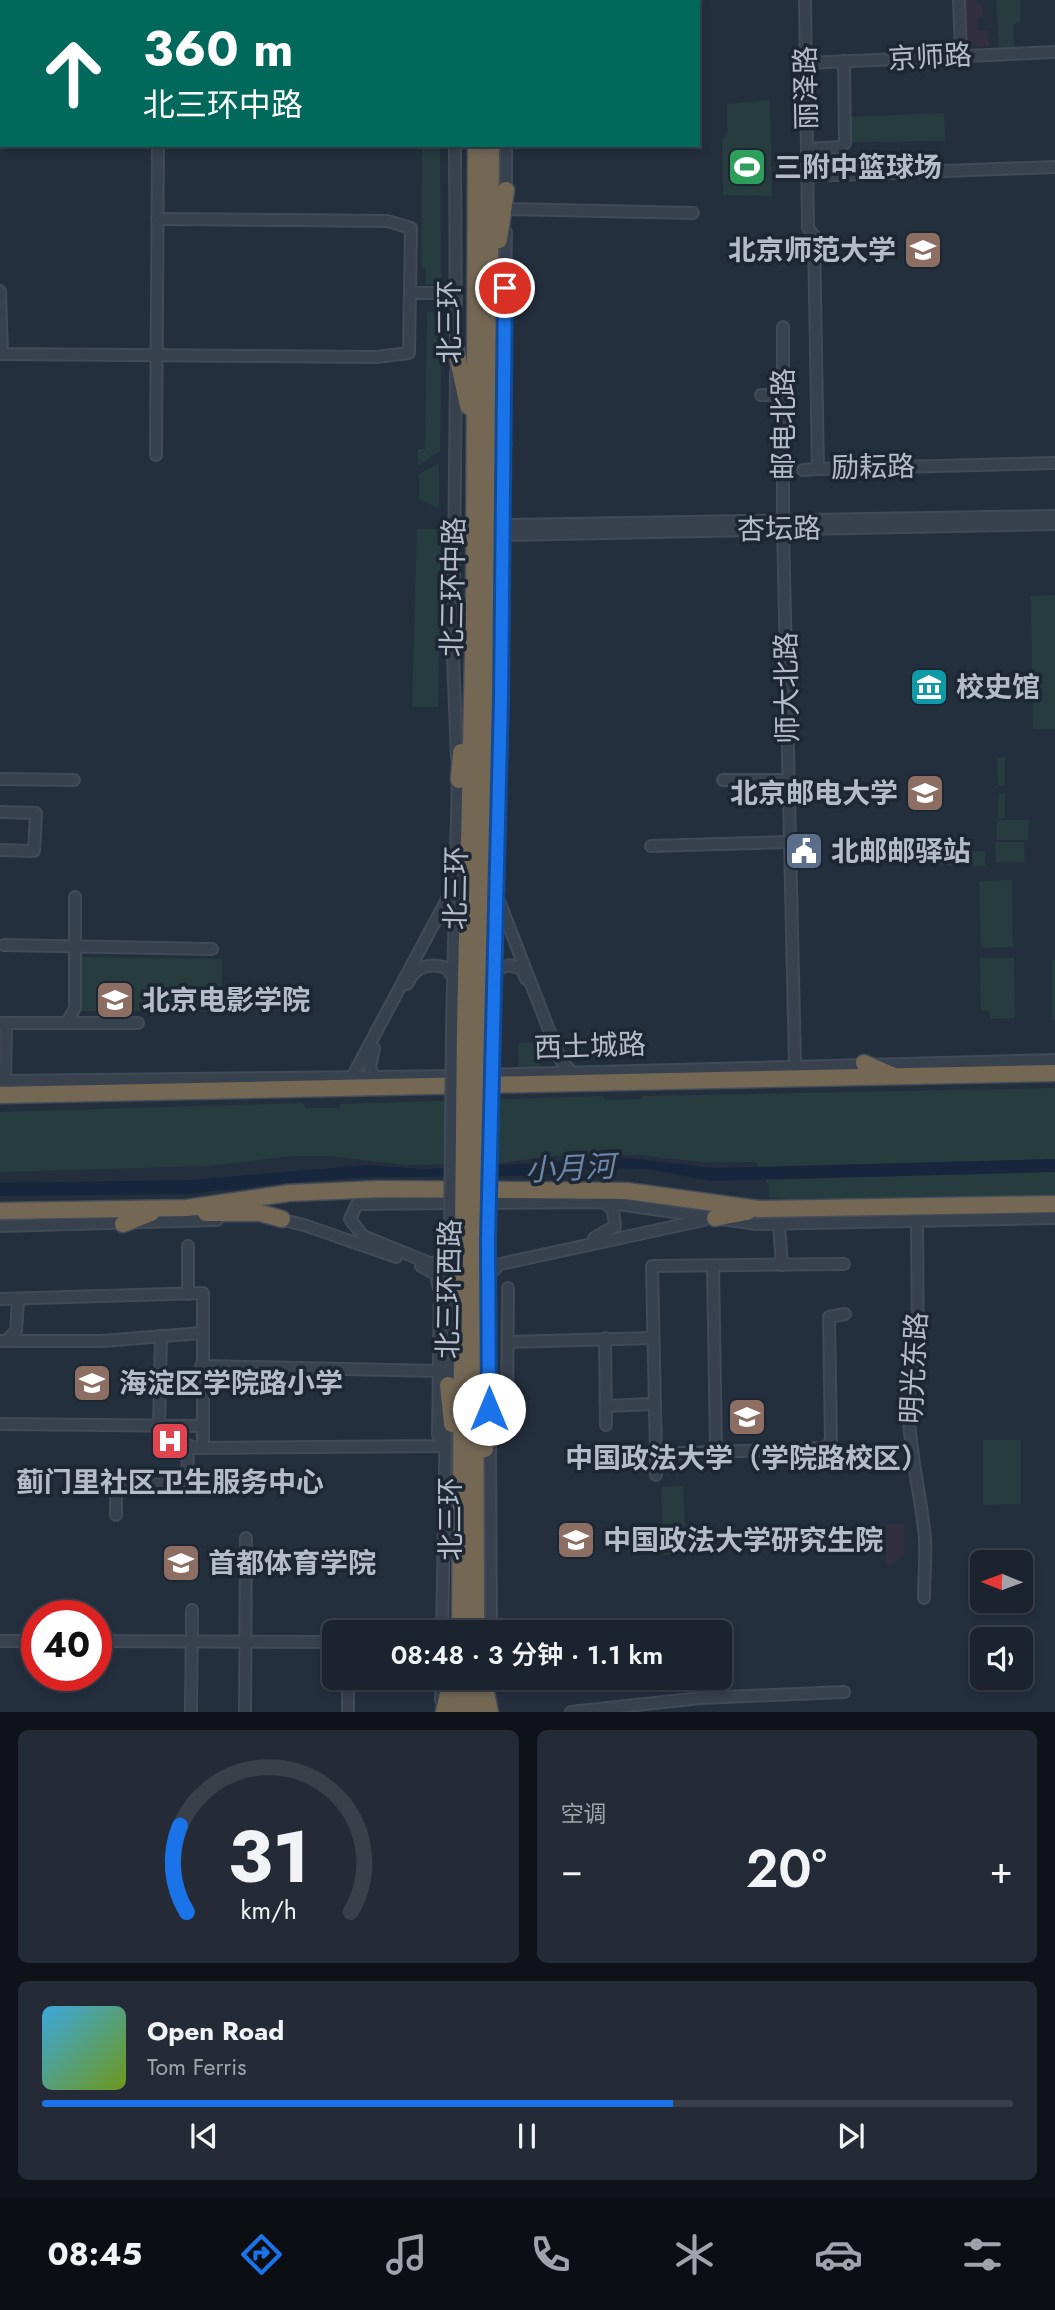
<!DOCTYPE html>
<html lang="zh">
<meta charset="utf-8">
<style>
body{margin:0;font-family:Jost,"Noto Sans SC",sans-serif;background:#242b36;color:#f1f3f6;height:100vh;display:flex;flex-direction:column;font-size:26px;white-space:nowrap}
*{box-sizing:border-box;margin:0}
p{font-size:23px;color:#a0a4aa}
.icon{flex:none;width:38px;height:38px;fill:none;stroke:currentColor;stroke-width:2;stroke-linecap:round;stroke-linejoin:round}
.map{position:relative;height:1712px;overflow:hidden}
.details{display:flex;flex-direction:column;gap:18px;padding:18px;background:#0f1319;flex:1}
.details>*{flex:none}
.banner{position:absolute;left:0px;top:0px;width:700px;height:147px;box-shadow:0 4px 10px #0003,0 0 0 2px #39404a;background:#00695c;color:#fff;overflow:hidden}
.needle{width:46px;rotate:271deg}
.fabs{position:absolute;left:970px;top:1550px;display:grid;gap:14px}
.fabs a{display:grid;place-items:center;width:63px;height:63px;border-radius:10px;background:#1b232e;box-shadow:0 4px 10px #0003,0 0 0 2px #39404a;font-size:35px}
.speed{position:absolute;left:21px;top:1600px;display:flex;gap:14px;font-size:35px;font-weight:700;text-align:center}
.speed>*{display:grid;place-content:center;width:91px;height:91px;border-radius:50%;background:#1b232e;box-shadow:0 4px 10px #0003,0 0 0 2px #39404a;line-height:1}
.speed .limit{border:10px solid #d22;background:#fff;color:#111}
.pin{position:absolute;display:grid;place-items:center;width:60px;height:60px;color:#fff;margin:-30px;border:4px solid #fff;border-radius:50%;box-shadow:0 2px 7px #0007}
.me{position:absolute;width:77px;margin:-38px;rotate:0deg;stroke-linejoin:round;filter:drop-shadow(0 0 5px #0008)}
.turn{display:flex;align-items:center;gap:24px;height:147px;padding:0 28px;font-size:32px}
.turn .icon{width:91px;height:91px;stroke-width:2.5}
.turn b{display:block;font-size:49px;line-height:60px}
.big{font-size:52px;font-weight:600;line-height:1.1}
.details .tile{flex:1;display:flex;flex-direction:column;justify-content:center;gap:10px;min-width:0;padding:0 24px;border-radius:10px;background:#242b36}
.details .dial{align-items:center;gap:0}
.dial svg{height:182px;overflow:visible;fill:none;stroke:#39404a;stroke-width:7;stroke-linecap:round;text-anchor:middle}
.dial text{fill:#f1f3f6;stroke:none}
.song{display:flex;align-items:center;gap:21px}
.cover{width:84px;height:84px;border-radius:10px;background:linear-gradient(135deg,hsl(200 70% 55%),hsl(80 70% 35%))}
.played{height:7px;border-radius:4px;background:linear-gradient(90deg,#1a73e8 65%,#39404a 65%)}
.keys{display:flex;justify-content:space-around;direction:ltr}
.heat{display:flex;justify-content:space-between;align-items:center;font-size:38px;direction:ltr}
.details .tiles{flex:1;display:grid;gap:18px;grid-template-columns:1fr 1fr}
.tile:last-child{grid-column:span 2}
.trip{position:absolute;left:322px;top:1620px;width:410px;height:70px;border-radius:10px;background:#1b232e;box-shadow:0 4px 10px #0003,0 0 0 2px #39404a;font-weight:600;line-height:70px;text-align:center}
.tabs{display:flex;height:112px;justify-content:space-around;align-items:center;background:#0b0e12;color:#a0a4aa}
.tabs .icon{width:49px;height:49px}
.tabs .on{color:#1a73e8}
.tabs b{font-size:32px;color:#f1f3f6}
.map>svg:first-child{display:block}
.medical{fill:#32303f}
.green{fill:#263c3f}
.water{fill:#17263c}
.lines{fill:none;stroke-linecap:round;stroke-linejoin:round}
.minor-casing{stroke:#414a57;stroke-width:14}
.highway-casing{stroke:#434c59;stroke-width:19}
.minor{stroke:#38414e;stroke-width:10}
.highway{stroke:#746855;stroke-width:16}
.minor-bridge-casing{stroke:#414a57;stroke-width:14;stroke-linecap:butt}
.highway-bridge-casing{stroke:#434c59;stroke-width:19;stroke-linecap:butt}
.minor-bridge{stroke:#38414e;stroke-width:10}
.highway-bridge{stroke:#746855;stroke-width:16}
.route-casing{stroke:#114b97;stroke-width:18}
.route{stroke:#1a73e8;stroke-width:12}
.labels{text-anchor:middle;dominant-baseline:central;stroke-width:7;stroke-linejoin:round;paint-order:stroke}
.street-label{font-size:28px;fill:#b4bcc9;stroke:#1d2633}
.poi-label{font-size:28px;font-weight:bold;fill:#b4bcc9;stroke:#1d2633;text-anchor:start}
.water-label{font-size:30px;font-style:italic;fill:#6d86a8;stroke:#1d2633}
</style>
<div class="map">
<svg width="1055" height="1712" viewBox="0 0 1055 1712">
<rect width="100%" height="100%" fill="#242f3e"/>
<g class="medical">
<path d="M964,0h12l1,4h5l1,13h-6l1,14h10l1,15 -23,1z"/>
<path d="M886,1524h18v29l-11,11h-7z"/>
</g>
<g class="green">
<path d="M996,0h25l-1,22 -7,3 1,24 -15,1z"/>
<path d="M770,100l2,96 -49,-1 -1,-56 5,-5v-30z"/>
<path d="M944,113l1,28 -97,1 1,-25z"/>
<path d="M422,145h18l1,139h-15v-16h-5z"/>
<path d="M427,312l15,1 -2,138 -22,15v-17h7z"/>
<path d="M439,463v46l-20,-10v-25z"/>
<path d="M417,529h24l-3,178h-26z"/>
<path d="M1055,595v134h-22l-2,-133z"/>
<path d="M1005,757v28h-7l-1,-26z"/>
<path d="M999,793h6v25l-8,1z"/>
<path d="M997,820h32l-1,20h-31z"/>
<path d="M995,842h29l1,20 -29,1z"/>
<path d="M985,851v15l-50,-1v-13z"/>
<path d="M1012,880l1,67 -32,1 -2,-67z"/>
<path d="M81,957l141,2v53l-141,-1z"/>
<path d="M980,958h34l1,60 -25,1 -1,-8h-8z"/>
<rect x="1052" y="960" width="3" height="60"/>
<path d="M533,1042l8,19 -3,8h-19l-1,-26z"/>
<path d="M1055,1088v107l-269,4 -17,-2 -1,-12 -12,-23h-55l-63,-7 -90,1 -45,7 -96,2 -79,-9h-37l-82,10 -209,6v-60l302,-9 4,5h32l3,-4 262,-8 3,4 34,-1 3,-3z"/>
<path d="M983,1440h38v64l-38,1z"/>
<path d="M683,1486l3,68 -22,1 -3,-68z"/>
</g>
<path class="water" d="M631,1158l82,10 342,-9v13l-345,9 -62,-12 -47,-1 -71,8 -155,1 -81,5 -104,12 -190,2v-13l190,-3 178,-15 58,4z"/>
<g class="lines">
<defs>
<g id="minor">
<path d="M454,0v2"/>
<path d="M506,0v2"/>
<path d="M805,0l3,228 6,8 4,233 237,-6"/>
<path d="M959,0l2,56"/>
<path d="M806,63l249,-11"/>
<path d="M0,87h2"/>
<path d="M0,99h2"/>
<path d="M455,145l1,211"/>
<path d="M506,145v50"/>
<path d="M808,149l33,-2 4,-4 -1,-82"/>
<path d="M808,176l247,-9"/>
<path d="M506,209l187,4"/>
<path d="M0,291l2,63 374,3 33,-4 2,-125 -24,-7 -230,-2"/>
<path d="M411,293h45"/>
<path d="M783,327v202l12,536"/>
<path d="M456,372l-3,285 4,101"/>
<path d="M761,395h22"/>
<path d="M156,455l2,-310"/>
<path d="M803,470l15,-1"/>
<path d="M502,525l553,-9"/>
<path d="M502,535l553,-11"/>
<path d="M498,748l8,-516"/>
<path d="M0,779l74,1"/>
<path d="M723,780h66"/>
<path d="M0,812l36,1 -2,38 -34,-1"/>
<path d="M651,846l139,-4"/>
<path d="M496,893l65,168 11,11"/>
<path d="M4,945l208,4"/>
<path d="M492,971l17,-6 13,4 4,10"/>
<path d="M407,984c9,-18 22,-22 40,-16l6,10"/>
<path d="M0,1023h138"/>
<path d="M67,1023l8,-15v-111"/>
<path d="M452,1029l6,-255"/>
<path d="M491,1030l6,-263"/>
<path d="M484,1075l571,-15"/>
<path d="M374,1078l-4,-11 4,-19"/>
<path d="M351,1079l102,-191"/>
<path d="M0,1081l461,-5"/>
<path d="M5,1081l1,-58"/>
<path d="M481,1203l123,-1 153,22 298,-6"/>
<path d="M275,1218l29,7 92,32"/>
<path d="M917,1222l1,136c-24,39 4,134 7,181 1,19 -1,39 -1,59"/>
<path d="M779,1224l3,41"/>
<path d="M0,1226l217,-6"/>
<path d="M594,1238l21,-12 -2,-16 -9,-8"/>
<path d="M488,1239l1,174"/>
<path d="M450,1240l-8,18 -10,6 -69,-28 -13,-17 7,-15 101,-1"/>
<path d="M844,1264l-192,2 4,188 168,-6 7,-6 -2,-125 16,-3"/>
<path d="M421,1266l20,11 8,18"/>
<path d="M713,1266l3,184"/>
<path d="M489,1275l11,-11 204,-44"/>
<path d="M188,1294v-48"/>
<path d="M0,1299l203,-6v152"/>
<path d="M605,1338l1,87"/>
<path d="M0,1341h102l99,-8"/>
<path d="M6,1341l10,-10 2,-31"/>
<path d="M508,1342l144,-4"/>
<path d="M201,1366l237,5"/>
<path d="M448,1391l2,-145"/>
<path d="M606,1406l47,-2"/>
<path d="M490,1423l17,-16 1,-119"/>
<path d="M0,1424l203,2"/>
<path d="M159,1426l2,-90"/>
<path d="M176,1426v15l20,7 248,-2 -6,-11 2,-144 -3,-10"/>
<path d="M490,1440l1,193"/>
<path d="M656,1475v-21"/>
<path d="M116,1515v-26l8,-5 63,1 1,-40"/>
<path d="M442,1633l4,-219"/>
<path d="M0,1641h37"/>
<path d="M96,1641l238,1"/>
<path d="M441,1700v-22"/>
<path d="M191,1712l1,-102"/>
<path d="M245,1712l1,-174"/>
<path d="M348,1712v-34"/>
<path d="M571,1712l130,-14 143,-6"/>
</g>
<g id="highway">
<path d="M476,0v2"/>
<path d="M491,2v-2"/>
<path d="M499,240l7,-50"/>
<path d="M456,350l12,56"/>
<path d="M497,419l6,26"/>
<path d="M494,741l3,33"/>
<path d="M459,780l2,-28"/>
<path d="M465,1030l9,-423 2,-462"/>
<path d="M479,1030l8,-368 4,-517"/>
<path d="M864,1063l28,12"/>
<path d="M0,1095l1055,-22"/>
<path d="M0,1211l187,-3 102,-15 91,-4 247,2 132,18 296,-5"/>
<path d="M206,1213h54l22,6"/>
<path d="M715,1218l32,-6"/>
<path d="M123,1224l28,-11"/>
<path d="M475,1238l1,395"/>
<path d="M448,1385l4,39"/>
<path d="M485,1449l4,-40"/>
<path d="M460,1633l3,-395"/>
<path d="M483,1678l7,34"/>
<path d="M444,1712l7,-34"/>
<path d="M459,1712l1,-34"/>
<path d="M475,1712v-34"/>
</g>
</defs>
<use href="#minor" class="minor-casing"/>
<use href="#highway" class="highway-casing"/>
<use href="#minor" class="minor"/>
<use href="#highway" class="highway"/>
<defs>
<g id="minor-bridge">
<path d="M488,1239l3,-209"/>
<path d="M450,1240l2,-211"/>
</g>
<g id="highway-bridge">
<path d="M463,1238l2,-208"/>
<path d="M475,1238l4,-208"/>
</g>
</defs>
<use href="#minor-bridge" class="minor-bridge-casing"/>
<use href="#highway-bridge" class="highway-bridge-casing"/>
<use href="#minor-bridge" class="minor-bridge"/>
<use href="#highway-bridge" class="highway-bridge"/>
</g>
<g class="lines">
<defs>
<path id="route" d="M489,1409l-1,-170 13,-540 4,-411"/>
</defs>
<use href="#route" class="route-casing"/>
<use href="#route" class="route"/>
</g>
<defs>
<symbol id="stadium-square" viewBox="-11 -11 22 22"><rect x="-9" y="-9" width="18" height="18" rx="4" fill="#2e9e5b" stroke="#1d2633"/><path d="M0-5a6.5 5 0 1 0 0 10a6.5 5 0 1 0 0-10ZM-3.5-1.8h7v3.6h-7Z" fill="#fff"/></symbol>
<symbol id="university-square" viewBox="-11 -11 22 22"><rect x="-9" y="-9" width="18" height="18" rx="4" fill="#8d6e63" stroke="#1d2633"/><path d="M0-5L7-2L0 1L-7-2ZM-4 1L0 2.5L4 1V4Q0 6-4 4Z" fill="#fff"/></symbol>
<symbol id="museum-square" viewBox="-11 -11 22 22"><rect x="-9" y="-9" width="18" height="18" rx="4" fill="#0f9aa8" stroke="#1d2633"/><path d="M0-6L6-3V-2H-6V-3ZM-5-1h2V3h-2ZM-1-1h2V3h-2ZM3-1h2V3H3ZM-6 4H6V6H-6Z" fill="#fff"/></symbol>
<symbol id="civic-square" viewBox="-11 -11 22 22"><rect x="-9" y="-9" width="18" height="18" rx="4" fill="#5c6f8a" stroke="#1d2633"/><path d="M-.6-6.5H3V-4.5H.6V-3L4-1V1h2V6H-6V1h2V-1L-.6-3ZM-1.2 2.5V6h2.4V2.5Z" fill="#fff"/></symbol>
<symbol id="school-square" viewBox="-11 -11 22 22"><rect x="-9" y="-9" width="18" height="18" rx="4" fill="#8d6e63" stroke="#1d2633"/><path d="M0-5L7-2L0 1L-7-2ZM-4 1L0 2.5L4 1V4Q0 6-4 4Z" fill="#fff"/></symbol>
<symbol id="hospital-square" viewBox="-11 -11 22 22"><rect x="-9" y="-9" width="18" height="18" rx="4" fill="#e0444e" stroke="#1d2633"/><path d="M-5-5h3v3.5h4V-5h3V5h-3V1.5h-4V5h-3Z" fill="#fff"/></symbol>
</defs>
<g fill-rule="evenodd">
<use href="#stadium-square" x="725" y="145" width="44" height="44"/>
<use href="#university-square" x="901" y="228" width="44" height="44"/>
<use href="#museum-square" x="907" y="665" width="44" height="44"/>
<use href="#university-square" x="903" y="771" width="44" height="44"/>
<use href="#civic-square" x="782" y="829" width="44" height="44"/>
<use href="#university-square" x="93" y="978" width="44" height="44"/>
<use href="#school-square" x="70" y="1361" width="44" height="44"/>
<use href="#university-square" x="725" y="1395" width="44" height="44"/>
<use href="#hospital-square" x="148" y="1419" width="44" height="44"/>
<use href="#university-square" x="554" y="1518" width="44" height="44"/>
<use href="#university-square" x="159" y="1541" width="44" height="44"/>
</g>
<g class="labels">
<g class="street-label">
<text transform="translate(930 57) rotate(-3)">京师路</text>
<text transform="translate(806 88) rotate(-91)">丽泽路</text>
<text transform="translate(449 322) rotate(-90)">北三环</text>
<text transform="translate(783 424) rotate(-90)">邮电北路</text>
<text transform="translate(873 467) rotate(-1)">励耘路</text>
<text transform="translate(779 529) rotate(-1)">杏坛路</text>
<text transform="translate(453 587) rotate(-89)">北三环中路</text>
<text transform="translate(787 688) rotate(-91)">师大北路</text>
<text transform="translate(456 888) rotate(-89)">北三环</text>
<text transform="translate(590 1046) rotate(-2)">西土城路</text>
<text transform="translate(449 1289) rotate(-89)">北三环西路</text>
<text transform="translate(914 1368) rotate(-87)">明光东路</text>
<text transform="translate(450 1519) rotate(-90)">北三环</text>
</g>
<g class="poi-label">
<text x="774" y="167">三附中篮球场</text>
<text x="896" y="250" text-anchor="end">北京师范大学</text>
<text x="956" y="687">校史馆</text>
<text x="898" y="793" text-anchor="end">北京邮电大学</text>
<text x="831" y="851">北邮邮驿站</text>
<text x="142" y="1000">北京电影学院</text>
<text x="119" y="1383">海淀区学院路小学</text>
<text x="747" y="1458" text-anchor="middle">中国政法大学（学院路校区）</text>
<text x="170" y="1482" text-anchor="middle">蓟门里社区卫生服务中心</text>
<text x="603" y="1540">中国政法大学研究生院</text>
<text x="208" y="1563">首都体育学院</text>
</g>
<g class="water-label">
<text transform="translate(570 1168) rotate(-3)">小月河</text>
</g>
</g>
</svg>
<div class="fabs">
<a><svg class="needle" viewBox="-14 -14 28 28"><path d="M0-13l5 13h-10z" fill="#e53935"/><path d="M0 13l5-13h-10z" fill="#a0a4aa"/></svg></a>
<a><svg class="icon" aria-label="sound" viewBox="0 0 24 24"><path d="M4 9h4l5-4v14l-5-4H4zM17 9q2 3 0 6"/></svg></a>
</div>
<div class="speed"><div class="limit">40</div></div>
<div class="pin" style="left:505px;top:288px;background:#d93025"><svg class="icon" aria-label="arrive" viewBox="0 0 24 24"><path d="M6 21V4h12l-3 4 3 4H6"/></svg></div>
<svg class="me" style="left:489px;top:1409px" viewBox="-20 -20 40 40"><circle r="19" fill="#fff"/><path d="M0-13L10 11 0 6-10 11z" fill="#1a73e8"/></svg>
<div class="trip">08:48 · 3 分钟 · 1.1 km</div>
<div class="banner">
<div class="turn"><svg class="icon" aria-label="ahead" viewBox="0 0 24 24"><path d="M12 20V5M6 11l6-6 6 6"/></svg><div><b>360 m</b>北三环中路</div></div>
</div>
</div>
<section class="details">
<div class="tiles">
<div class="tile dial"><svg viewBox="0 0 100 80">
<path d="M14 69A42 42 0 1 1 86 69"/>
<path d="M14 69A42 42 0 0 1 11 31" stroke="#1a73e8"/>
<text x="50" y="56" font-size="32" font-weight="700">31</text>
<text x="50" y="72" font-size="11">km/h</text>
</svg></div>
<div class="tile"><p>空调</p>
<div class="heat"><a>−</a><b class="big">20°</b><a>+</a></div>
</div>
<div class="tile">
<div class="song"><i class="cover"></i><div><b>Open Road</b><p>Tom Ferris</p></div></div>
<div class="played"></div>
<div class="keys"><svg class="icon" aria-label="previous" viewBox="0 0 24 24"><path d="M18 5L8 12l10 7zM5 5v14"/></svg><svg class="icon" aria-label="pause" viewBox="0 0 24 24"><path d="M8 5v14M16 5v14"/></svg><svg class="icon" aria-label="next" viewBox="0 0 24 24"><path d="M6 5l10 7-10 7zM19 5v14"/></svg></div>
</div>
</div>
</section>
<nav class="tabs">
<b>08:45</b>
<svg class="icon on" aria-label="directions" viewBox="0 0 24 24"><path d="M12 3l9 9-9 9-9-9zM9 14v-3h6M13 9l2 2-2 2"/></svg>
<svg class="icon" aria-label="music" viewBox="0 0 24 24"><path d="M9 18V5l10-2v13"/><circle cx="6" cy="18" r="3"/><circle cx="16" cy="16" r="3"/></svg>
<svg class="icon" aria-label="phone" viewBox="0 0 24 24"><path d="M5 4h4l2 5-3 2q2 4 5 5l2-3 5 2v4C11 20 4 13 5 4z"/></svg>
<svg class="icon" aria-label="climate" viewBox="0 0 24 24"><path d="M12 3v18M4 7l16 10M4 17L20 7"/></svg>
<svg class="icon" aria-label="car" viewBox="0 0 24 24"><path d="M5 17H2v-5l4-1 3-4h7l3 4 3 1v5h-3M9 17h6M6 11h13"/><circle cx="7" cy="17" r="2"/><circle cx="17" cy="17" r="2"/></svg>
<svg class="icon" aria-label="filters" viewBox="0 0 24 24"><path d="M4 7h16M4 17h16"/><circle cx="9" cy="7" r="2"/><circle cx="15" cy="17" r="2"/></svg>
</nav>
